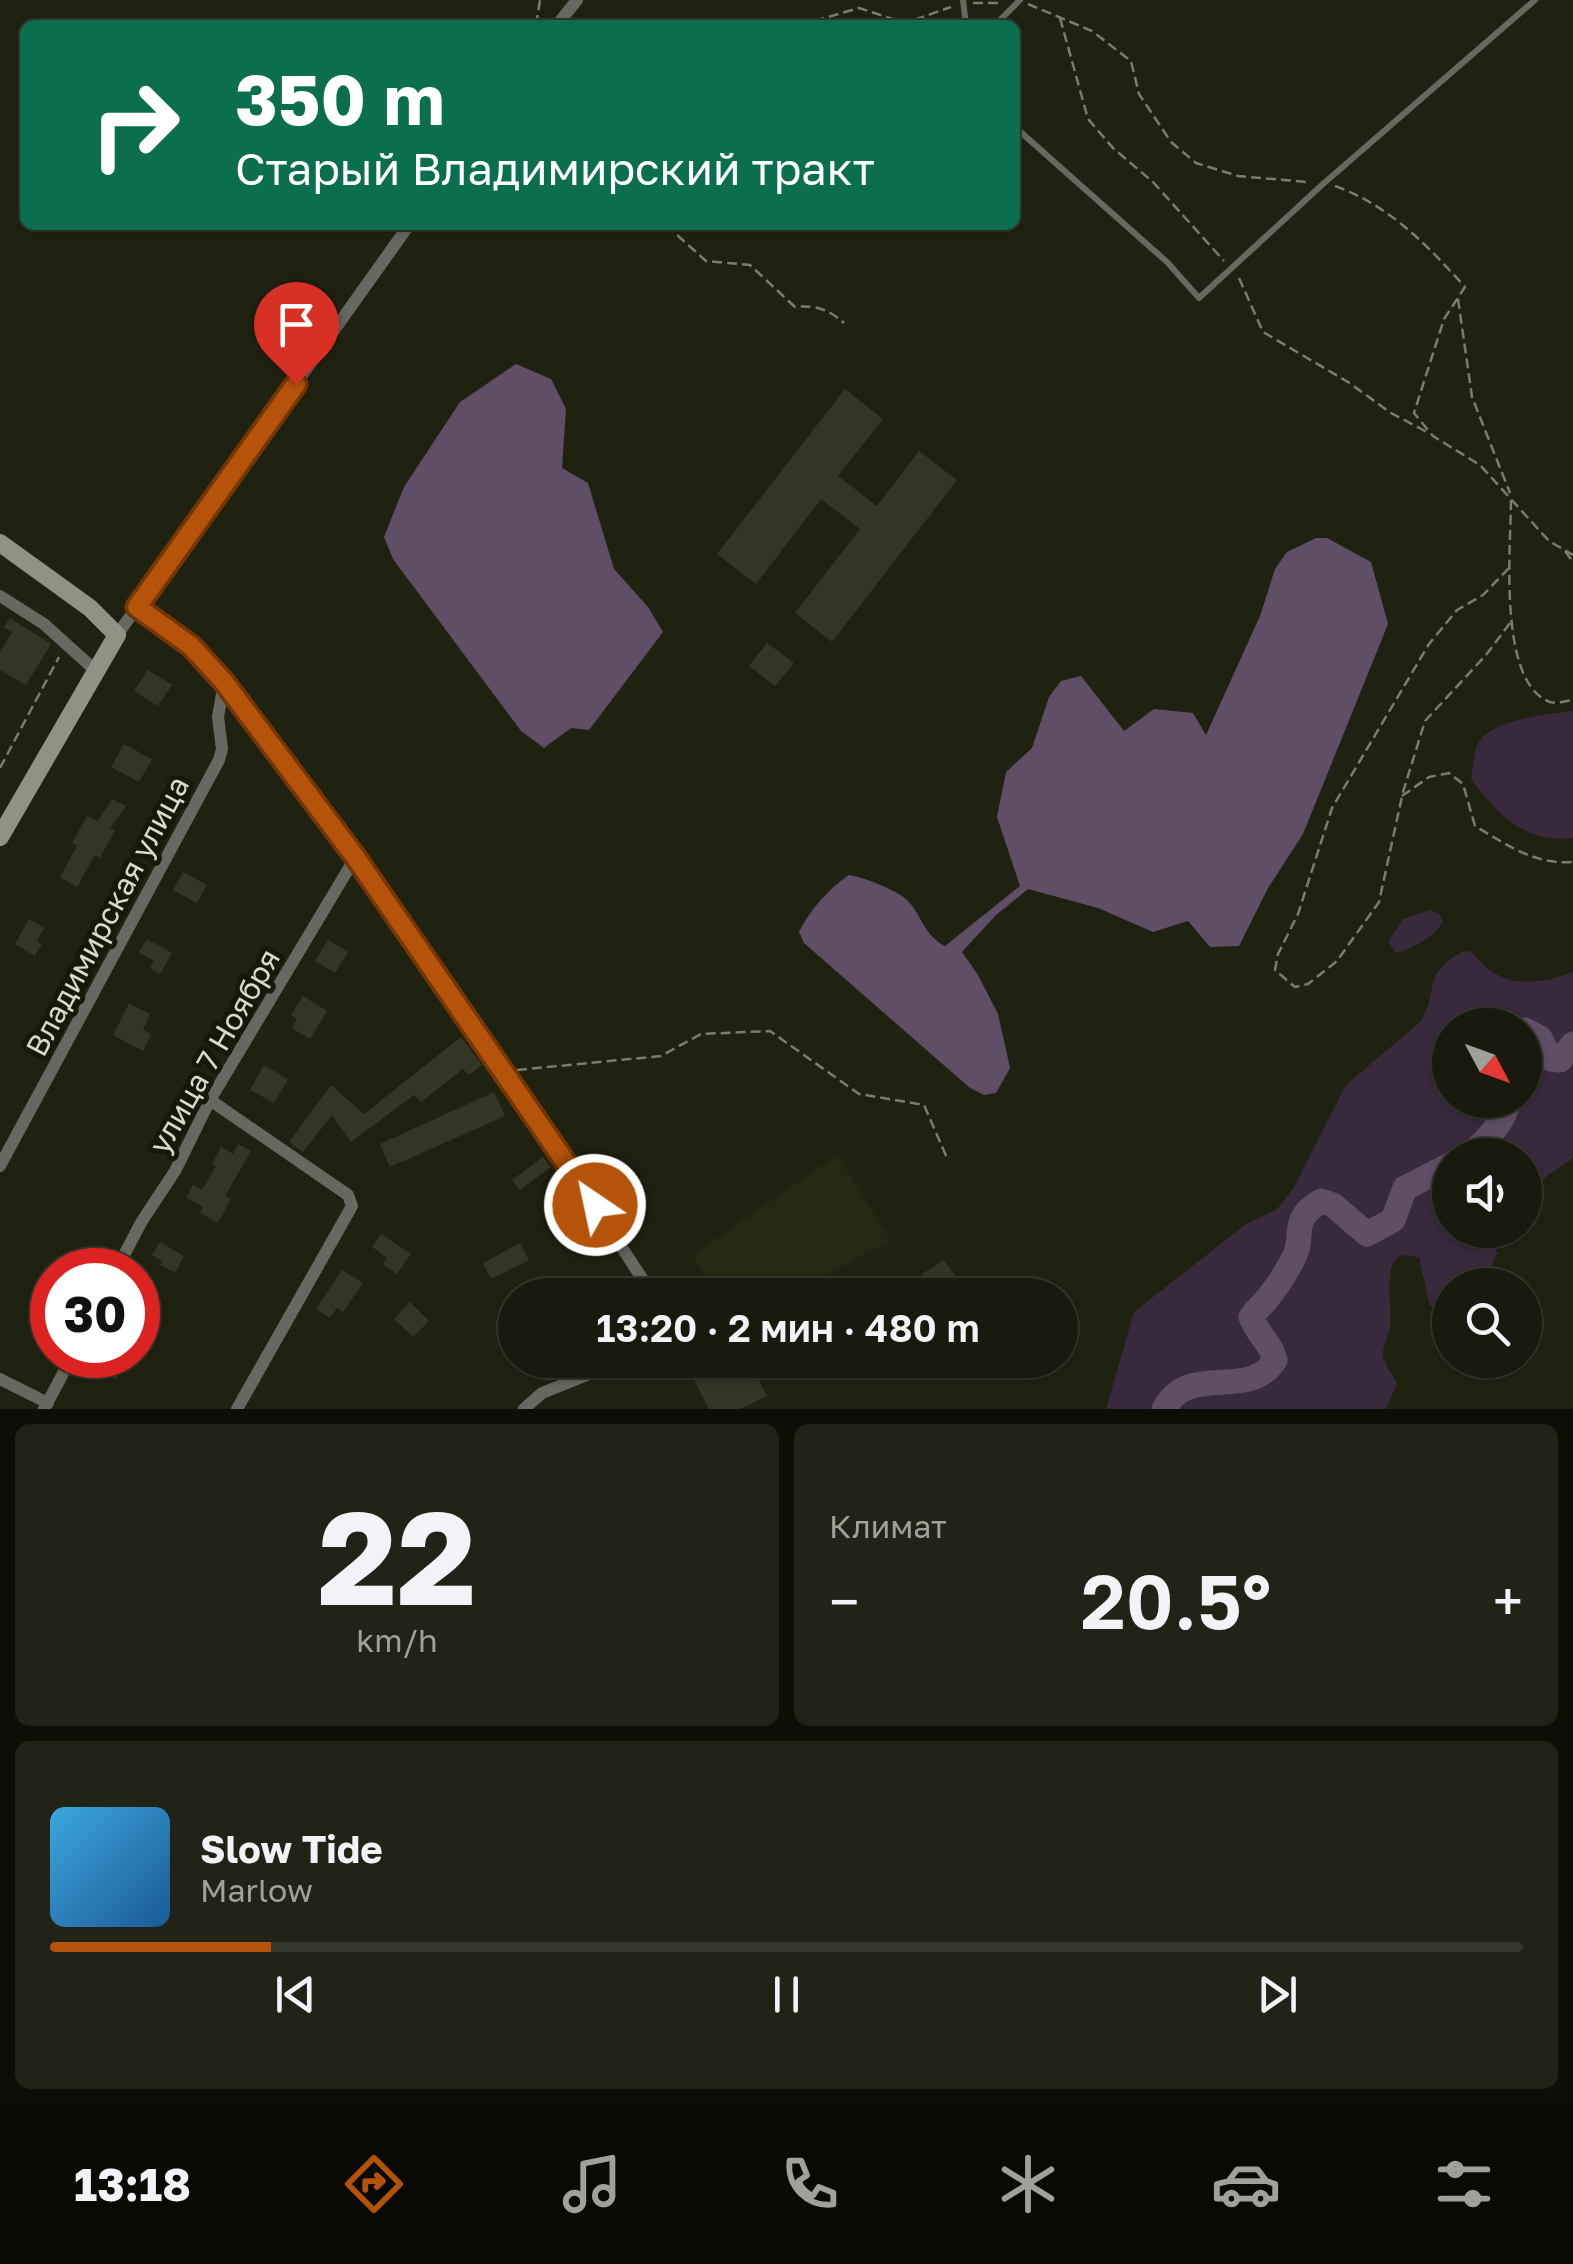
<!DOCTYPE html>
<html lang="ru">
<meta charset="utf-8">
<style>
body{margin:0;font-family:"Golos Text",sans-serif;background:#212316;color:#f1f3f6;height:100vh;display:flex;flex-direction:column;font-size:38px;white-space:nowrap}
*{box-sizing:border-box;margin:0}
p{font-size:32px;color:#9fa19d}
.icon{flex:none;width:55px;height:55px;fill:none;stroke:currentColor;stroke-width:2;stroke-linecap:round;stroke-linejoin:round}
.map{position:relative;height:1409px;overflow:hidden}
.sheet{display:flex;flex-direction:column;gap:15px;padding:15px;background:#0d0e07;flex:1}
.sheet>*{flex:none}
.hud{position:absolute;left:20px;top:20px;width:1000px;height:210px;border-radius:15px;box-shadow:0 2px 8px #0004,0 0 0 2px #36382e;background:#0b6e4f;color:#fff;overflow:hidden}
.needle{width:65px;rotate:131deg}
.buttons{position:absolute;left:1432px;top:1008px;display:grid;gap:20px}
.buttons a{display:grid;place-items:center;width:110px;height:110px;border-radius:50%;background:#181a0d;box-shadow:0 2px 8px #0004,0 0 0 2px #36382e;font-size:50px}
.speed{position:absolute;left:30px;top:1248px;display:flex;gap:20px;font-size:50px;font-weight:700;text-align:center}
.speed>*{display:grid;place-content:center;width:130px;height:130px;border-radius:50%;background:#181a0d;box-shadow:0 2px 8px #0004,0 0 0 2px #36382e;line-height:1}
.speed .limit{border:15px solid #d22;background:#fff;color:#111}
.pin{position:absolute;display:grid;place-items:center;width:85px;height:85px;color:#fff;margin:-102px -42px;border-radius:50% 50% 50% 0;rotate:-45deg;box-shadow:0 0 10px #0007}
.pin .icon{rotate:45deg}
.me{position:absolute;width:110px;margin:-55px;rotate:326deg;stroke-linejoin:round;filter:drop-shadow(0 0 8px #0008)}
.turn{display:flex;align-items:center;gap:35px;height:210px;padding:0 50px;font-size:45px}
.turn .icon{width:130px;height:130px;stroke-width:2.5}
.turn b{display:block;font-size:70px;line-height:85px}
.big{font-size:75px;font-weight:600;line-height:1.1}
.sheet .tile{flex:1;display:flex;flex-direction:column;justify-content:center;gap:15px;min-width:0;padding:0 35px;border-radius:15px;background:#212316}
.sheet .dial{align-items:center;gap:0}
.dial b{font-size:130px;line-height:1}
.song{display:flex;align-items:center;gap:30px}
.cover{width:120px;height:120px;border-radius:15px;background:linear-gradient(135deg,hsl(200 70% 55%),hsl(210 70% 35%))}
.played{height:10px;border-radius:5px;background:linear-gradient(90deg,#b45309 15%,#36382e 15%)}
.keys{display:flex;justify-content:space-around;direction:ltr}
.heat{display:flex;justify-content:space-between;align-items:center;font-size:55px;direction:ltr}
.sheet .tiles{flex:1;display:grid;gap:15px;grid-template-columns:1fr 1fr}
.tile:last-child{grid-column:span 2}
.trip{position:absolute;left:498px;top:1278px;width:580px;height:100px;border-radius:50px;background:#181a0d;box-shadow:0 2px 8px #0004,0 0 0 2px #36382e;font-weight:600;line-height:100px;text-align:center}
.tabs{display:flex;height:160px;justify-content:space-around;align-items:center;background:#0a0a05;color:#9fa19d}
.tabs .icon{width:70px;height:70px}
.tabs .active{color:#b45309}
.tabs b{font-size:45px;color:#f1f3f6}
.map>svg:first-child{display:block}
.built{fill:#262911}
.green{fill:#38293d;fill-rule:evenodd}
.water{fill:#5f4e66}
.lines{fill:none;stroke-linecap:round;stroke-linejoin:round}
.river{stroke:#5f4e66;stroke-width:25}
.building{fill:#333624}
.path{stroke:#7a7c6e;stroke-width:2.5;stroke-dasharray:10 5;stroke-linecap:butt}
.service{stroke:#676960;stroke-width:6}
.minor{stroke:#676960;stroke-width:12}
.secondary{stroke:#909284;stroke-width:18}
.route-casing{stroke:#753606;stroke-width:25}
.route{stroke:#b45309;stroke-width:18}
.labels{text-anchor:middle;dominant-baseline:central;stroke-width:10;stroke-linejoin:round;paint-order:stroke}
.street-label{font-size:30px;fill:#d8d9cf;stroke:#171808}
</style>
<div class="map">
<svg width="1573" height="1409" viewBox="0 0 1573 1409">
<rect width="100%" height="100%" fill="#202211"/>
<path class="built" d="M837,1155l54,86 -104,54h-72l-22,-40z"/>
<g class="green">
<path d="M1573,711v127c-48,6 -75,-23 -102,-59 2,-10 2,-23 6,-33 9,-26 71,-32 96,-35z"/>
<path d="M1430,910l9,4 4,8c-12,17 -28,25 -47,31l-8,-11 15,-23z"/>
<path d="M1464,951l8,1c26,36 62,35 101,20v186l-25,17 -23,23v-43h-75v75h44l-2,3 5,20 -13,32h-34v30l-20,-9 -11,-48c-42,-17 -26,44 -29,68 -1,10 -8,20 -7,30 2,10 10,19 14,28l-11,25h-280l28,-97 112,-88 31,-15 16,-20 53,-104 74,-63c21,-32 0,-48 44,-71zM1450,1025h75v75h-75z"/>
</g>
<g class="water">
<path d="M516,364l35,15 15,30 -4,59 26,15 26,86 34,38 15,25 -74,98 -18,-2 -27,20 -23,-17 -128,-172 -9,-22 20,-50 56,-85z"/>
<path d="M1316,538h11l44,24 17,62 -85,210 -35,54 -29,58 -29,1 -22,-26 -35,11 -55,-24 -70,-19 -32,26 -34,37 16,23 20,39 12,54 -14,25 -12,2 -14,-7 -166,-145 -5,-11c11,-22 29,-43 50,-57 14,2 51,16 60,27 13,15 16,34 36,44l75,-60 -23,-69 9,-45 26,-24 17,-51 12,-16 20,-5 43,55 30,-22 39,4 13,22 54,-119 15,-47 12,-17z"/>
</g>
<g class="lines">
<g class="river">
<path d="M1525,1030l15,8 11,21 9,1 13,-16"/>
<path d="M1467,1155c16,-9 40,-36 41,-55"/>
<path d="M1164,1409c26,-48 85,-7 111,-49 -4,-17 -18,-26 -24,-43 5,-8 11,-11 16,-18 10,-12 20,-28 27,-42 12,-22 -6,-36 27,-56l12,4 34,29 26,-14 12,-32 45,-23"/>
</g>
</g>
<g class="building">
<path d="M845,389l38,30 -45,57 39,30 42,-55 38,29 -125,162 -37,-29 65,-84 -39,-30 -65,85 -39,-30z"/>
<path d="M10,618l41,26 -25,41 -26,-15v-18l12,-20 -8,-5z"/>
<path d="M767,643l27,20 -19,23 -26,-20z"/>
<path d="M148,670l24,15 -14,21 -24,-15z"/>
<path d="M124,744l28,15 -13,23 -28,-15z"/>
<path d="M112,799l14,7 -16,22 5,2 -15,28 -5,-3 -18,32 -17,-10 17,-31 -5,-3 15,-27 11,5z"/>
<path d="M183,872l24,13 -10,18 -24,-13z"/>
<path d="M29,919l15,9 -7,13 5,3 -7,12 -20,-12z"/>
<path d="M147,939l25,14 -12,21 -10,-6 4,-7 -15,-9z"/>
<path d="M328,940l20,12 -13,21 -20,-12z"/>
<path d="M303,996l24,15 -17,28 -18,-11 5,-9 -6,-4z"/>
<path d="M129,1003l21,11 -7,16 8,4 -8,17 -30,-16z"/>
<path d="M461,1037l21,28 -13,10 -6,-6 -42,33 -7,-7 -63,47 -19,-27 -29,37 -14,-10 42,-57 33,29z"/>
<path d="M264,1065l24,14 -14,24 -24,-13z"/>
<path d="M494,1092l11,24 -115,51 -10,-23z"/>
<path d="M238,1144l13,7 -26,45 6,3 -13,24 -18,-10 3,-6 -17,-9 7,-13 9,5 14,-24 -4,-2 9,-17 12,7z"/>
<path d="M543,1157l8,10 -31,23 -8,-10z"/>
<path d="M381,1234l30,20 -14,20 -14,-10 4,-6 -15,-11z"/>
<path d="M160,1242l24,14 -9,17 -15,-8 2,-4 -10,-6z"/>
<path d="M520,1243l9,17 -38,19 -8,-16z"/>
<path d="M944,1260l24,35h-32l-14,-21z"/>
<path d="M342,1270l21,13 -20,29 -6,-4 -7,10 -14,-9z"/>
<path d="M410,1302l19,19 -16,16 -19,-18z"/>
<path d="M98,1355h15l12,6 -9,19 -25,-12z"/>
<path d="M699,1360h31l9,18 15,-7 13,25 -27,13h-31l-22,-43z"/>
</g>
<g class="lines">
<g class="path">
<path d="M973,3h27"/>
<path d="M1028,4l64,27 39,30 8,33 32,48 25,21 42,13 69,6"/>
<path d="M1060,18l28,101 25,29 40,34 71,79"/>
<path d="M536,25l4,-25"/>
<path d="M800,25l59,-17 46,15 46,-16"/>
<path d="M1335,186c55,20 91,58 130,101l-21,32 -30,94 19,23 47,29 69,76 24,14"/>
<path d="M666,225l40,36 44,4 45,42c21,-2 33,2 49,16"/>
<path d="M1239,278l24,54 85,50 43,31 36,19"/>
<path d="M1458,299l14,98 38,96"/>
<path d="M1511,500c0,45 -14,183 39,202 7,2 15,-1 23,-2"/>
<path d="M1565,551l8,11"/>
<path d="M1510,623l-24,32 -61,66 -22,71 -24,110 -42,59 -29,23 -13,3 -20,-17 3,-16 20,-40 34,-106 97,-164 28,-34 26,-15 27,-28"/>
<path d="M0,768l59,-111"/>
<path d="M1402,796l27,-19 20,-4 14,11 12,42c32,19 60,39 98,36"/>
<path d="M517,1070l144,-14 40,-22 69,-3 89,63 65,11 23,53"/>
</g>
<g class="service">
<path d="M963,0l3,25"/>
<path d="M995,25l25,-25"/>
<path d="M1015,127l152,135 32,36 124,-114 212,-184"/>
<path d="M757,1360c40,17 45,18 85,0"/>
</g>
<g class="minor">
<path d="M557,25l20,-25"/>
<path d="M0,596l44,28 52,47"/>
<path d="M137,607l54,39 33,36 131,176 196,282 102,155"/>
<path d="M117,635l292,-410"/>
<path d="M210,1100l138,95 4,11 -115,203"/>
<path d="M0,1166l219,-406 3,-11 -4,-32 6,-35"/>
<path d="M116,1270l26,-49 33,-50 35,-71 145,-242"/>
<path d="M0,1379l48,24"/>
<path d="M44,1409l29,-54"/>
<path d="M524,1409l18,-16 83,-33"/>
</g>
<path class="secondary" d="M0,543l90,65 27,27 -117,202"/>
</g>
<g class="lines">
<defs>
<path id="route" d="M296,384l-159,223 54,39 33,36 132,176 239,347"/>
</defs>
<use href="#route" class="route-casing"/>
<use href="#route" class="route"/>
</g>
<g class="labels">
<g class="street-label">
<text transform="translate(107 916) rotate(-62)">Владимирская улица</text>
<text transform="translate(214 1051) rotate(-60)">улица 7 Ноября</text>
</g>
</g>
</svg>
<div class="buttons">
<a><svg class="needle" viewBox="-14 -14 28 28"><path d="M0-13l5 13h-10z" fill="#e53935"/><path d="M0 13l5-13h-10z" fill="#9fa19d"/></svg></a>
<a><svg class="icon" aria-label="sound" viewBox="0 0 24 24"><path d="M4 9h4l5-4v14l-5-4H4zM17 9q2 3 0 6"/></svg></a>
<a><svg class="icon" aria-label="search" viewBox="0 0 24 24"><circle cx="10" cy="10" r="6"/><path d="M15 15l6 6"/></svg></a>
</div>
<div class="speed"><div class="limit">30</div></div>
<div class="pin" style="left:296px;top:384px;background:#d93025"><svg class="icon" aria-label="arrive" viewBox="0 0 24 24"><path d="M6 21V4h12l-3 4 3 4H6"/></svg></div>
<svg class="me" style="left:595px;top:1205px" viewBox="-20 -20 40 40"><circle r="17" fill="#b45309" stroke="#fff" stroke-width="3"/><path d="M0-11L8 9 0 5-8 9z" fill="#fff"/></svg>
<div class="trip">13:20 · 2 мин · 480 m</div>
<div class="hud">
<div class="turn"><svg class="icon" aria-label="right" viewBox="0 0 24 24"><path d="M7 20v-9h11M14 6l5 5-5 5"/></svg><div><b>350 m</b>Старый Владимирский тракт</div></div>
</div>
</div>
<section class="sheet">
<div class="tiles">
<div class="tile dial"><b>22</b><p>km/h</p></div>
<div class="tile"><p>Климат</p>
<div class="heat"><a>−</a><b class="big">20.5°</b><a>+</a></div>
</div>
<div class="tile">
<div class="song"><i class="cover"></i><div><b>Slow Tide</b><p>Marlow</p></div></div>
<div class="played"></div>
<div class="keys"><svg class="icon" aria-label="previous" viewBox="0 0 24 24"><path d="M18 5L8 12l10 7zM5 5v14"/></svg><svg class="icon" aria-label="pause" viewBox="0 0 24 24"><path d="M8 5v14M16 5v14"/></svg><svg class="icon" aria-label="next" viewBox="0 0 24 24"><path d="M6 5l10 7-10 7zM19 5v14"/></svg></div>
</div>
</div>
</section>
<nav class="tabs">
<b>13:18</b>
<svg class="icon active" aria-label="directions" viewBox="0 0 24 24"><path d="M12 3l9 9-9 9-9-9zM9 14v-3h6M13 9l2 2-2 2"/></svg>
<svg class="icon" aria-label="music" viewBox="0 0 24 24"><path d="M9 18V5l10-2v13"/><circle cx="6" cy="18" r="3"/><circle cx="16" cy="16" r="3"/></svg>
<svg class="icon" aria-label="phone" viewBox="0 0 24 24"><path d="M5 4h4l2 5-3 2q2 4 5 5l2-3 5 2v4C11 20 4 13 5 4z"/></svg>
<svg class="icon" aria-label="climate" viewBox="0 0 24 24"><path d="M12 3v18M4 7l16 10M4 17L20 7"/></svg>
<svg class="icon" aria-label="car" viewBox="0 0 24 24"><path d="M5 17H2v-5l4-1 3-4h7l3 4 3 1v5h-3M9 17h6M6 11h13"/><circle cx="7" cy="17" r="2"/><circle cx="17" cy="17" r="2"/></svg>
<svg class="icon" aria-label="filters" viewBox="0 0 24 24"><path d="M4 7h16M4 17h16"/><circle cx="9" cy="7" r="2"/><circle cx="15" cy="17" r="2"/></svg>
</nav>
